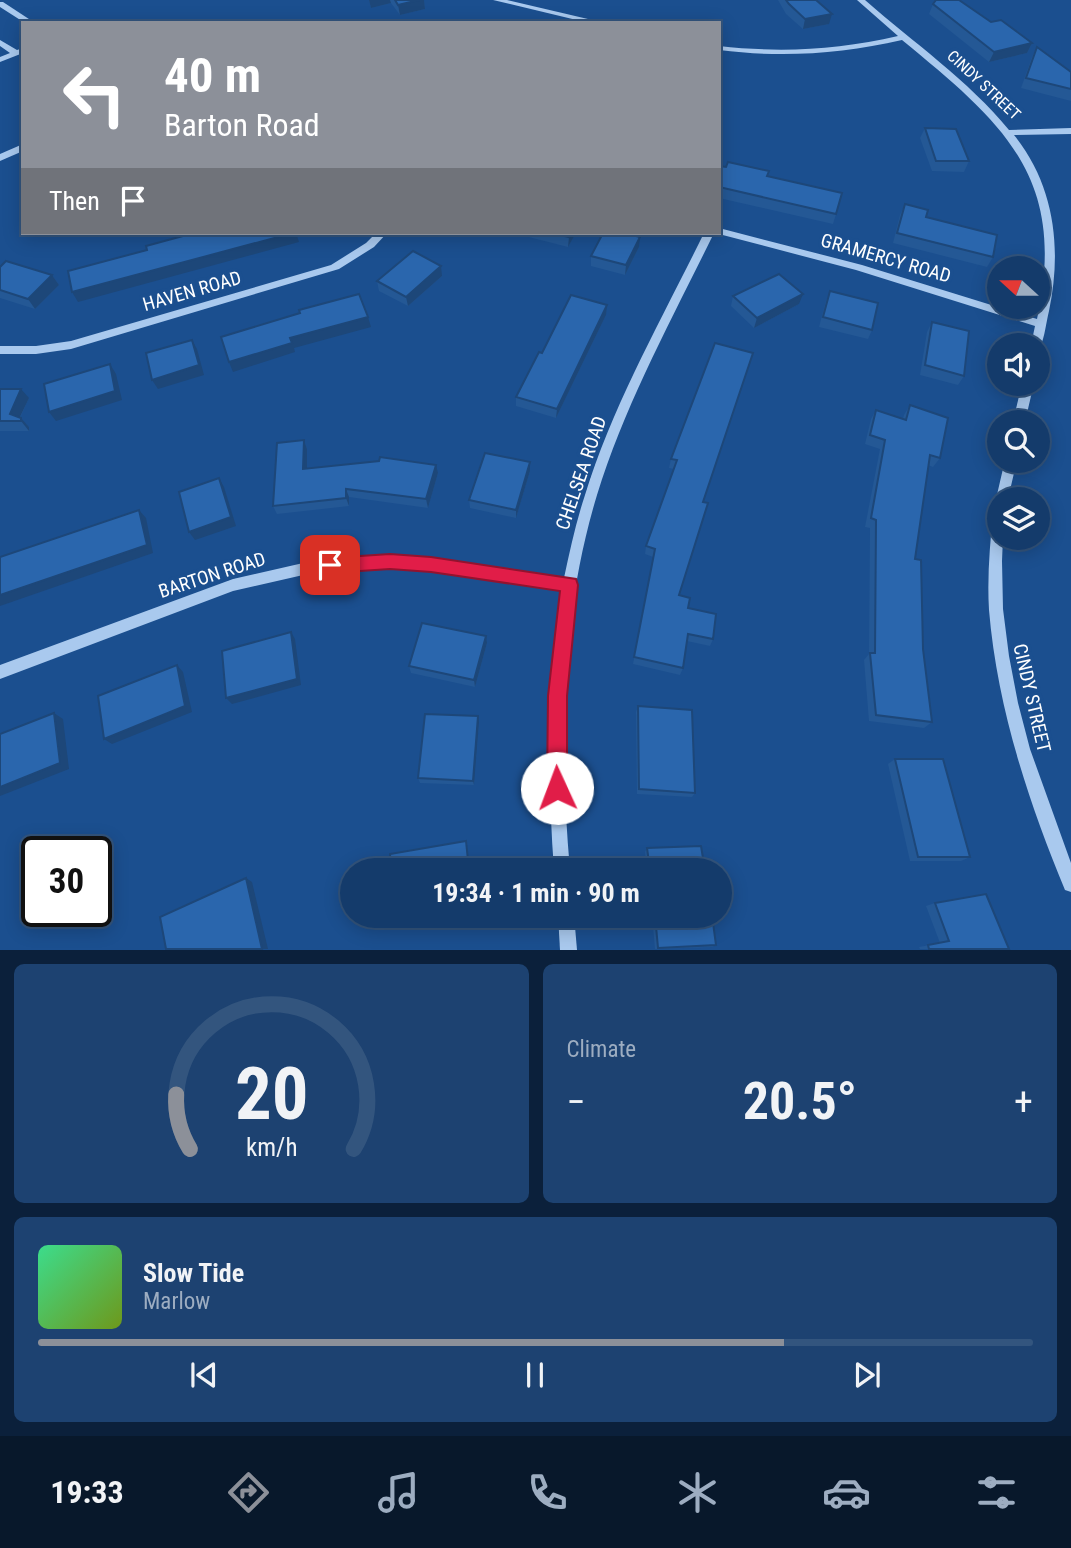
<!DOCTYPE html>
<meta charset="utf-8">
<style>
body{margin:0;font-family:"Roboto Condensed",sans-serif;background:#1d4271;color:#f1f3f6;height:100vh;display:flex;flex-direction:column;font-size:26px;white-space:nowrap}
*{box-sizing:border-box;margin:0}
p{font-size:23px;color:#9dadc1}
.icon{flex:none;width:38px;height:38px;fill:none;stroke:currentColor;stroke-width:2;stroke-linecap:round;stroke-linejoin:round}
.map{position:relative;height:950px;overflow:hidden}
.drawer{display:flex;flex-direction:column;gap:14px;padding:14px;background:#0b203b;flex:1}
.drawer>*{flex:none}
.hud{position:absolute;left:21px;top:21px;width:700px;height:214px;border-radius:0px;box-shadow:0 4px 18px #0003,0 0 0 2px #33557e;background:#8c9099;color:#fff;overflow:hidden}
.needle{width:46px;rotate:291deg}
.controls{position:absolute;left:987px;top:256px;display:grid;gap:14px}
.controls a{display:grid;place-items:center;width:63px;height:63px;border-radius:50%;background:#143b6b;box-shadow:0 4px 18px #0003,0 0 0 2px #33557e;font-size:35px}
.speed{position:absolute;left:21px;top:836px;display:flex;gap:14px;font-size:35px;font-weight:700;text-align:center}
.speed>*{display:grid;place-content:center;width:91px;height:91px;border-radius:50%;background:#143b6b;box-shadow:0 4px 18px #0003,0 0 0 2px #33557e;line-height:1}
.speed .limit{border:4px solid #111;border-radius:10px;background:#fff;color:#111}
.pin{position:absolute;display:grid;place-items:center;width:60px;height:60px;color:#fff;margin:-30px;border-radius:14px;box-shadow:0 4px 10px #0006}
.me{position:absolute;width:77px;margin:-38px;rotate:358deg;stroke-linejoin:round;filter:drop-shadow(0 0 5px #0008)}
.turn{display:flex;align-items:center;gap:24px;height:147px;padding:0 28px;font-size:32px}
.turn .icon{width:91px;height:91px;stroke-width:2.5}
.turn b{display:block;font-size:49px;line-height:60px}
.then{display:flex;align-items:center;height:66px;padding:0 28px;background:#0003;gap:14px;font-size:26px}
.big{font-size:52px;font-weight:700;line-height:1.1}
.drawer .card{flex:1;display:flex;flex-direction:column;justify-content:center;gap:10px;min-width:0;padding:0 24px;border-radius:10px;background:#1d4271}
.drawer .dial{align-items:center;gap:0}
.dial svg{height:182px;overflow:visible;fill:none;stroke:#33557e;stroke-width:7;stroke-linecap:round;text-anchor:middle}
.dial text{fill:#f1f3f6;stroke:none}
.song{display:flex;align-items:center;gap:21px}
.cover{width:84px;height:84px;border-radius:10px;background:linear-gradient(135deg,hsl(150 70% 55%),hsl(80 70% 35%))}
.played{height:7px;border-radius:4px;background:linear-gradient(90deg,#8c9099 75%,#33557e 75%)}
.keys{display:flex;justify-content:space-around;direction:ltr}
.heat{display:flex;justify-content:space-between;align-items:center;font-size:38px;direction:ltr}
.drawer .tiles{flex:1;display:grid;gap:14px;grid-template-columns:1fr 1fr}
.card:last-child{grid-column:span 2}
.trip{position:absolute;left:340px;top:858px;width:392px;height:70px;border-radius:35px;background:#143b6b;box-shadow:0 4px 18px #0003,0 0 0 2px #33557e;font-weight:700;line-height:70px;text-align:center}
.tabs{display:flex;height:112px;justify-content:space-around;align-items:center;background:#08182b;color:#9dadc1}
.tabs .icon{width:49px;height:49px}
.tabs .on{color:#8c9099}
.tabs b{font-size:32px;color:#f1f3f6}
.map>svg:first-child{display:block}
.lines{fill:none;stroke-linecap:round;stroke-linejoin:round}
.minor{fill:#a9c9ee;fill-rule:evenodd}
.wall{fill:#245895}
.shaded-wall{fill:#1d4779}
.building{fill:#2a66ad;stroke:#1d4779;stroke-width:2}
.route{fill:#e11d48;stroke:#92132f;stroke-width:2}
.labels{text-anchor:middle;dominant-baseline:central;stroke-width:7;stroke-linejoin:round;paint-order:stroke}
.far-street-label{font-size:16px;fill:#fff;stroke:#1b4f8f}
.street-label{font-size:19px;fill:#fff;stroke:#1b4f8f}
</style>
<div class="map">
<svg width="1071" height="950" viewBox="0 0 1071 950">
<rect width="100%" height="100%" fill="#1b4f8f"/>
<g class="lines">
<g class="minor">
<path d="M493,0h14l98,23h-16z"/>
<path d="M857,0h8c49,43 103,80 144,130l62,-2v6l-57,1c41,51 48,114 35,176 -3,12 -4,25 -9,37l-2,1v-4h-7l4,-19 -179,-56 -141,-37h4v-5l143,37 175,54c31,-142 -34,-196 -135,-279 -61,14 -120,18 -183,10v-4c61,7 119,4 179,-10z"/>
<path d="M0,2h3l32,21h-10l-25,-16z"/>
<path d="M0,40l17,10 6,-2v5l-23,9v-5l10,-4 -10,-7z"/>
<path d="M23,144v7l-23,10v-7z"/>
<path d="M376,233h11l-13,14 -35,22 -268,80 -35,5h-36v-8h36l35,-5 260,-76 35,-22z"/>
<path d="M704,233h10c-42,86 -89,171 -117,262 -37,122 -38,249 -27,375h-16c-7,-95 -6,-187 8,-280l-131,-19 -42,-3 -77,5 -79,18 -233,88v-14l233,-86 79,-18 77,-5 42,3 133,19c6,-28 12,-56 21,-83 28,-91 77,-176 119,-262z"/>
<path d="M1022,383h12l-9,39h-12z"/>
<path d="M1005,460h12l-9,39h-9v4l-3,-4z"/>
<path d="M999,508v29h4l-1,24 1,48 6,47 9,47 12,46 41,114v29l-6,-2c-37,-89 -68,-184 -76,-280 -2,-33 1,-65 4,-97l2,-4z"/>
<path d="M558,915h16l3,35h-17z"/>
</g>
</g>
<g class="wall">
<path d="M369,0h55l1,9 -25,6 -9,-12 -20,5z"/>
<path d="M778,0h38l13,24 -26,5 -17,-15z"/>
<path d="M933,4l58,18 41,21 -5,10 -38,9 -60,-48z"/>
<path d="M1037,47l34,25v29l-50,-13 11,-31z"/>
<path d="M925,128l44,33 -5,11 -32,-1 -12,-33z"/>
<path d="M719,166l48,10 69,38 -3,10 -114,-26z"/>
<path d="M905,204l88,53 -6,10 -94,-24 7,-28z"/>
<path d="M513,233h63l-8,14z"/>
<path d="M639,247l-14,28 -34,-9v-10z"/>
<path d="M0,267l52,8 7,10 -24,24 -35,-11z"/>
<path d="M442,276l-34,30 -29,-15 -2,-10z"/>
<path d="M830,291l42,39 -4,9 -49,-12 7,-26z"/>
<path d="M733,296l66,8 -45,24 -23,-22z"/>
<path d="M606,315l-50,103 -40,-12v-9l26,-44z"/>
<path d="M932,322l32,54 -6,9 -38,-10 7,-43z"/>
<path d="M715,343l-12,159 -24,93 34,44 -3,7 -23,-5 -4,27 -3,7 -47,-11 20,-107 -8,-3 1,-8 28,-77 -5,-1 2,-9z"/>
<path d="M0,389l29,9 -9,20 9,9v4h-29z"/>
<path d="M910,405l30,53 -7,9 -5,-2 -13,94 8,90 9,73 -8,6 -55,-7 -5,-61 5,-6 1,-126 -5,-1 15,-78 -15,-5 6,-25 5,-9 27,9 1,-4z"/>
<path d="M304,440l3,9v20l131,4 -10,35 -79,-11v9l-72,8 -4,-8z"/>
<path d="M530,471l-14,47 -46,-10 -1,-8z"/>
<path d="M487,643l-12,44 -64,-14 -2,-7z"/>
<path d="M638,706l57,87 -3,4 -55,-3 -1,-82z"/>
<path d="M479,722l-5,63 -54,-2 -2,-5z"/>
<path d="M895,759l75,98 -9,4h-51l-22,-97z"/>
<path d="M647,848l58,22h-58l-2,-18z"/>
<path d="M935,903l74,46h-89l-1,-2 21,-4 -14,-37z"/>
<path d="M392,915h20l-17,3z"/>
<path d="M652,915h60l4,30 -4,2 -57,2z"/>
</g>
<g class="shaded-wall">
<path d="M369,0h21l1,3 -20,5z"/>
<path d="M419,0h5l1,9 -25,6 -2,-10z"/>
<path d="M832,14l-3,10 -26,5 2,-10z"/>
<path d="M1032,43l-5,10 -38,9 5,-10z"/>
<path d="M293,233h3l3,9 -221,60 -6,-10z"/>
<path d="M571,233h5l-8,14 1,-10z"/>
<path d="M640,237l-1,10 -14,28 1,-10z"/>
<path d="M441,266l1,10 -34,30 -2,-9z"/>
<path d="M52,275l7,10 -24,24 -7,-10z"/>
<path d="M803,294l-4,10 -45,24 3,-10z"/>
<path d="M607,305l-1,10 -50,103 1,-9z"/>
<path d="M368,317l3,10 -77,21 1,4 -62,20 -4,-10 61,-24z"/>
<path d="M192,340l5,9 7,26 -46,14 -6,-9z"/>
<path d="M110,364l6,10 6,26 -66,21 -7,-9z"/>
<path d="M21,389l8,9 -11,23 -8,-7z"/>
<path d="M21,418l8,9v4l-8,-10z"/>
<path d="M304,440l3,9v29l-4,-9z"/>
<path d="M530,462v9l-14,47v-8z"/>
<path d="M436,465l2,8 -10,35 -2,-9z"/>
<path d="M219,478l5,9 12,39 -41,14 -6,-8z"/>
<path d="M346,489l3,8v9l-3,-8z"/>
<path d="M139,510l7,8 7,35 -153,53v-11z"/>
<path d="M291,632l4,7 6,46 -69,19 -6,-6z"/>
<path d="M486,636l1,7 -12,44 -1,-7z"/>
<path d="M177,665l6,7 9,40 -80,32 -8,-5z"/>
<path d="M54,713l9,6 6,50 -69,27v-9z"/>
<path d="M478,716l1,6 -5,63 -1,-4z"/>
<path d="M246,878l6,4 16,67h-6z"/>
</g>
<g class="building">
<path d="M395,0h24l-21,5z"/>
<path d="M786,0h30l16,14 -27,5 -16,-15z"/>
<path d="M936,0h23l32,22 10,-2 31,23 -38,9 -61,-48z"/>
<path d="M1037,47l34,25v17l-45,-11z"/>
<path d="M925,128l31,1 13,32h-33z"/>
<path d="M728,162l41,9 -2,5 75,17 -6,21 -117,-27v-21l7,1z"/>
<path d="M905,204l23,6 -2,7 71,18 -4,22 -96,-24z"/>
<path d="M194,233h7l1,2 9,-2h82l-221,59 -4,-21 79,-21 -1,-4z"/>
<path d="M552,233h19l-2,4z"/>
<path d="M603,233h22l15,4 -14,28 -35,-9z"/>
<path d="M413,251l28,15 -35,31 -29,-16z"/>
<path d="M6,261l46,14 -24,24 -28,-9v-23z"/>
<path d="M779,274l24,20 -46,24 -24,-22z"/>
<path d="M830,291l48,12 -6,27 -49,-13z"/>
<path d="M359,294l9,23 -78,21 2,5 -63,19 -8,-25 79,-24 -1,-3z"/>
<path d="M571,295l36,10 -50,104 -41,-12 23,-45 3,1z"/>
<path d="M932,322l37,9 -5,45 -39,-11z"/>
<path d="M192,340l7,25 -47,15 -6,-27z"/>
<path d="M715,343l38,10 -50,149 5,1 -29,92 11,3 -2,10 28,6 -3,25 -25,-5 -5,34 -49,-11 21,-108 -9,-3 31,-86 -6,-1z"/>
<path d="M110,364l5,27 -66,21 -5,-28z"/>
<path d="M0,389h21l-11,25 11,4v3h-21z"/>
<path d="M910,405l38,13 -8,40 -10,-3 -15,104 6,1 2,89 9,73 -56,-7 -6,-62h5l1,-133 -5,-2 14,-78 -15,-5 6,-25 30,10z"/>
<path d="M304,440l-1,29 76,-8 1,-4 56,8 -10,34 -80,-10v9l-73,8 4,-63z"/>
<path d="M485,453l45,9 -14,48 -47,-10z"/>
<path d="M219,478l12,39 -42,15 -10,-40z"/>
<path d="M139,510l8,35 -147,50v-38z"/>
<path d="M422,623l64,13 -12,44 -65,-14z"/>
<path d="M291,632l6,47 -71,19 -4,-47z"/>
<path d="M177,665l8,41 -81,33 -6,-43z"/>
<path d="M638,706l54,4 3,83 -56,-4z"/>
<path d="M54,713l6,50 -60,24v-53z"/>
<path d="M425,714l53,2 -5,65 -55,-3z"/>
<path d="M895,759h48l27,98h-52z"/>
<path d="M466,841l3,29h-78l-1,-16z"/>
<path d="M701,846l4,24h-55l-3,-22z"/>
<path d="M246,878l16,71h-96l-6,-32z"/>
<path d="M986,894l23,55h-80l-1,-4 21,-4 -14,-38z"/>
<path d="M655,915h57l4,30 -58,3z"/>
</g>
<path class="route" d="M390,554l41,3 145,22 2,6 -11,111v92l-3,7 -7,3 -7,-3 -3,-7 1,-92 12,-105 -129,-19 -41,-3 -60,4 -9,-8 9,-7z"/>
<g class="labels">
<g class="far-street-label">
<text transform="translate(984 85) rotate(43)">CINDY STREET</text>
</g>
<g class="street-label">
<text transform="translate(886 258) rotate(16)">GRAMERCY ROAD</text>
<text transform="translate(192 291) rotate(-16)">HAVEN ROAD</text>
<text transform="translate(581 473) rotate(-71)">CHELSEA ROAD</text>
<text transform="translate(212 575) rotate(-18)">BARTON ROAD</text>
<text transform="translate(1032 698) rotate(77)">CINDY STREET</text>
</g>
</g>
</svg>
<div class="controls">
<a><svg class="needle" viewBox="-14 -14 28 28"><path d="M0-13l5 13h-10z" fill="#e53935"/><path d="M0 13l5-13h-10z" fill="#9dadc1"/></svg></a>
<a><svg class="icon" aria-label="sound" viewBox="0 0 24 24"><path d="M4 9h4l5-4v14l-5-4H4zM17 9q2 3 0 6"/></svg></a>
<a><svg class="icon" aria-label="search" viewBox="0 0 24 24"><circle cx="10" cy="10" r="6"/><path d="M15 15l6 6"/></svg></a>
<a><svg class="icon" aria-label="layers" viewBox="0 0 24 24"><path d="M12 4l9 5-9 5-9-5zM3 14l9 5 9-5"/></svg></a>
</div>
<div class="speed"><div class="limit">30</div></div>
<div class="pin" style="left:330px;top:565px;background:#d93025"><svg class="icon" aria-label="arrive" viewBox="0 0 24 24"><path d="M6 21V4h12l-3 4 3 4H6"/></svg></div>
<svg class="me" style="left:557px;top:788px" viewBox="-20 -20 40 40"><circle r="19" fill="#fff"/><path d="M0-13L10 11 0 6-10 11z" fill="#e11d48"/></svg>
<div class="trip">19:34 · 1 min · 90 m</div>
<div class="hud">
<div class="turn"><svg class="icon" aria-label="left" viewBox="0 0 24 24"><path d="M17 20v-9H6M10 6l-5 5 5 5"/></svg><div><b>40 m</b>Barton Road</div></div>
<div class="then">Then<svg class="icon" aria-label="arrive" viewBox="0 0 24 24"><path d="M6 21V4h12l-3 4 3 4H6"/></svg></div>
</div>
</div>
<section class="drawer">
<div class="tiles">
<div class="card dial"><svg viewBox="0 0 100 80">
<path d="M14 69A42 42 0 1 1 86 69"/>
<path d="M14 69A42 42 0 0 1 8 45" stroke="#8c9099"/>
<text x="50" y="56" font-size="32" font-weight="700">20</text>
<text x="50" y="72" font-size="11">km/h</text>
</svg></div>
<div class="card"><p>Climate</p>
<div class="heat"><a>−</a><b class="big">20.5°</b><a>+</a></div>
</div>
<div class="card">
<div class="song"><i class="cover"></i><div><b>Slow Tide</b><p>Marlow</p></div></div>
<div class="played"></div>
<div class="keys"><svg class="icon" aria-label="previous" viewBox="0 0 24 24"><path d="M18 5L8 12l10 7zM5 5v14"/></svg><svg class="icon" aria-label="pause" viewBox="0 0 24 24"><path d="M8 5v14M16 5v14"/></svg><svg class="icon" aria-label="next" viewBox="0 0 24 24"><path d="M6 5l10 7-10 7zM19 5v14"/></svg></div>
</div>
</div>
</section>
<nav class="tabs">
<b>19:33</b>
<svg class="icon on" aria-label="directions" viewBox="0 0 24 24"><path d="M12 3l9 9-9 9-9-9zM9 14v-3h6M13 9l2 2-2 2"/></svg>
<svg class="icon" aria-label="music" viewBox="0 0 24 24"><path d="M9 18V5l10-2v13"/><circle cx="6" cy="18" r="3"/><circle cx="16" cy="16" r="3"/></svg>
<svg class="icon" aria-label="phone" viewBox="0 0 24 24"><path d="M5 4h4l2 5-3 2q2 4 5 5l2-3 5 2v4C11 20 4 13 5 4z"/></svg>
<svg class="icon" aria-label="climate" viewBox="0 0 24 24"><path d="M12 3v18M4 7l16 10M4 17L20 7"/></svg>
<svg class="icon" aria-label="car" viewBox="0 0 24 24"><path d="M5 17H2v-5l4-1 3-4h7l3 4 3 1v5h-3M9 17h6M6 11h13"/><circle cx="7" cy="17" r="2"/><circle cx="17" cy="17" r="2"/></svg>
<svg class="icon" aria-label="filters" viewBox="0 0 24 24"><path d="M4 7h16M4 17h16"/><circle cx="9" cy="7" r="2"/><circle cx="15" cy="17" r="2"/></svg>
</nav>
